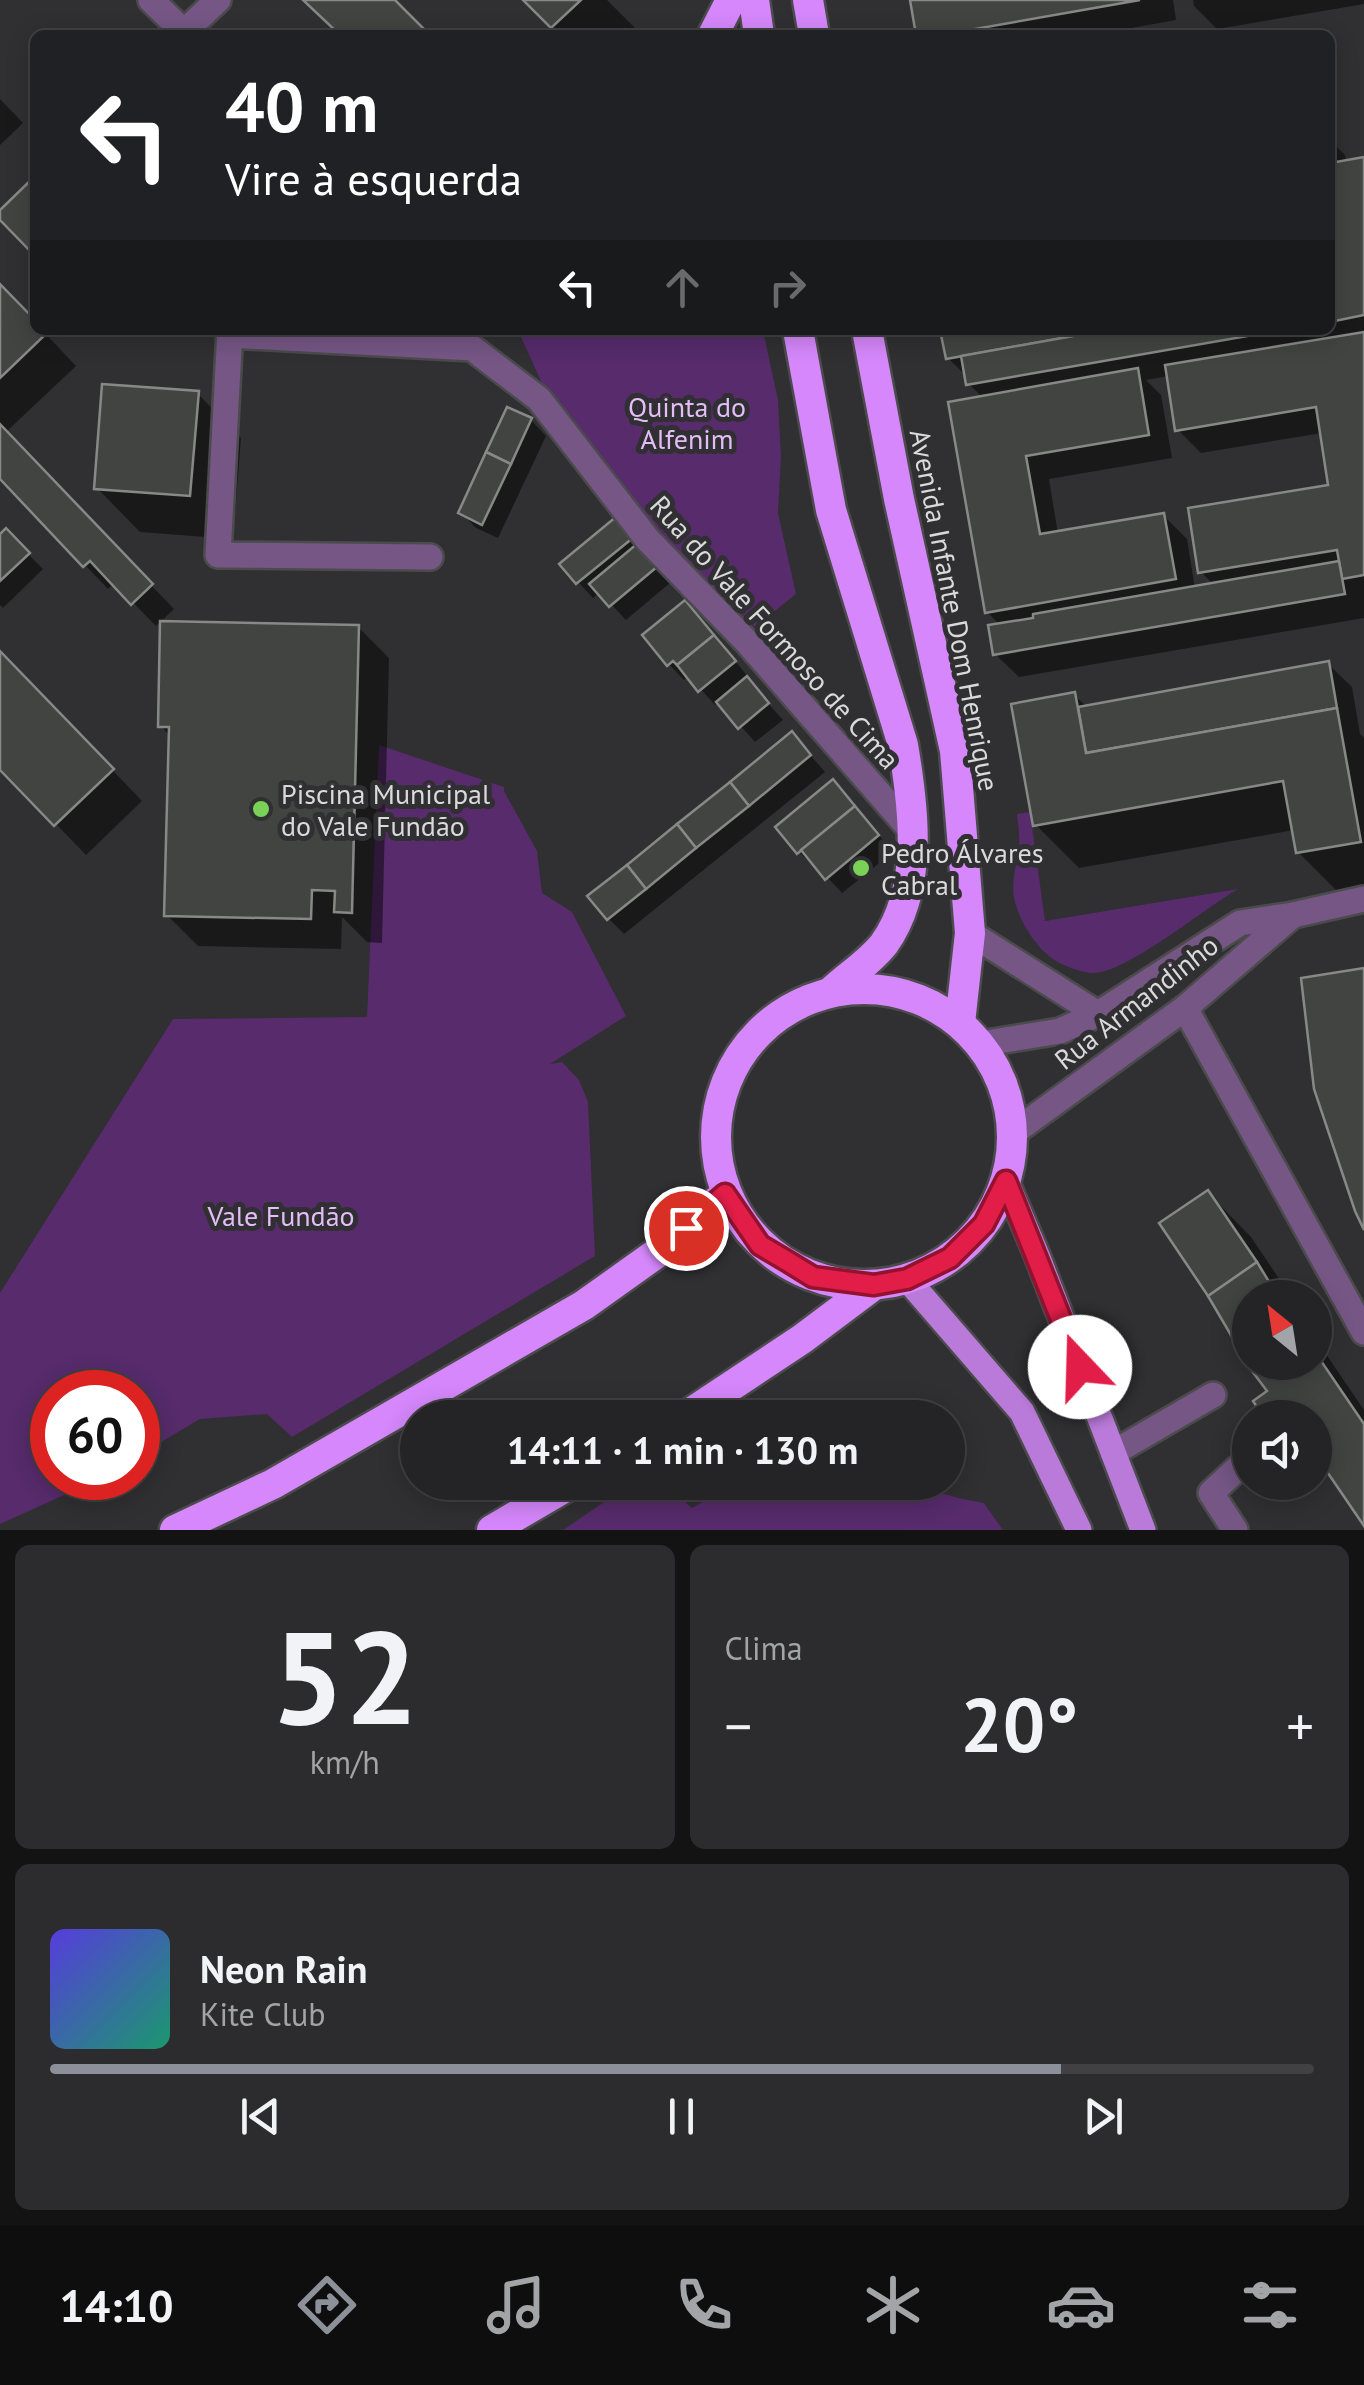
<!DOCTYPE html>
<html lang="pt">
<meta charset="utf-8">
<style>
body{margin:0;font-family:"PT Sans",sans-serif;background:#2c2b2d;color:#f1f3f6;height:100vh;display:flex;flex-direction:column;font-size:38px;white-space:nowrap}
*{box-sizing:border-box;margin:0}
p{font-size:32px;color:#a3a4a7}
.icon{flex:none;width:55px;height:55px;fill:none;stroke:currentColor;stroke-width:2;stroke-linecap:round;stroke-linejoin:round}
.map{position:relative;height:1530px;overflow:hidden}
.details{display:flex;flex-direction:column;gap:15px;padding:15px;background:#141314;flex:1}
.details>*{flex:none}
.banner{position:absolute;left:30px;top:30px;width:1305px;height:305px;border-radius:15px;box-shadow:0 5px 25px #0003,0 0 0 2px #414042;background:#202124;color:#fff;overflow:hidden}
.needle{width:65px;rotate:330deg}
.controls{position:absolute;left:1232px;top:1280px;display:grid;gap:20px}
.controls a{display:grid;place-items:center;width:100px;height:100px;border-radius:50%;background:#242325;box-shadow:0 5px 25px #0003,0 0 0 2px #414042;font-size:50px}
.speed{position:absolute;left:30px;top:1370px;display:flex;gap:20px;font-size:50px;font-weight:700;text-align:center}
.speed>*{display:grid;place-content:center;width:130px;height:130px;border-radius:50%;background:#242325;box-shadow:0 5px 25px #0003,0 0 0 2px #414042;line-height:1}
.speed .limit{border:15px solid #d22;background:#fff;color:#111}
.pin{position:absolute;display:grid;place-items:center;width:85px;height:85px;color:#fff;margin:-42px;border:5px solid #fff;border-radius:50%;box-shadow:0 2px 10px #0007}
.me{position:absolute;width:110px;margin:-55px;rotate:339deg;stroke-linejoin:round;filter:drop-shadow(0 0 8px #0008)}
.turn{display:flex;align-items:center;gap:35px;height:210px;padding:0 30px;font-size:45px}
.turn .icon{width:130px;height:130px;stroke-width:2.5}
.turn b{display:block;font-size:70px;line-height:85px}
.lanes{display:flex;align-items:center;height:95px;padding:0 30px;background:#0003;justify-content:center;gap:50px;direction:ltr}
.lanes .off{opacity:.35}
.big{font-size:75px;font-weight:700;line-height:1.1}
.details .widget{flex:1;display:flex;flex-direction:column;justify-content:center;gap:15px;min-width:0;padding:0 35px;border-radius:15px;background:#2c2b2d}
.details .dial{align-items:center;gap:0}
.dial b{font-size:130px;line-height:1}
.song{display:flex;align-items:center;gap:30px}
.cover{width:120px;height:120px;border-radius:15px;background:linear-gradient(135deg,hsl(250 70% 55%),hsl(160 70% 35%))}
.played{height:10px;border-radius:5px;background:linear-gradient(90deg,#8c9099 80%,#414042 80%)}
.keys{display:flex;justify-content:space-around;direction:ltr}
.heat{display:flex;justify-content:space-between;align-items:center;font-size:55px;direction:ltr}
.details .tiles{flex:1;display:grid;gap:15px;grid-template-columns:1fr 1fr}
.widget:last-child{grid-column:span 2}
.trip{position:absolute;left:400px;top:1400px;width:565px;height:100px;border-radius:50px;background:#242325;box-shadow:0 5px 25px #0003,0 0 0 2px #414042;font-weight:700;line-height:100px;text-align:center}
.dock{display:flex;height:160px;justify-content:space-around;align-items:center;background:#0e0e0f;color:#a3a4a7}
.dock .icon{width:70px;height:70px}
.dock .current{color:#8c9099}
.dock b{font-size:45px;color:#f1f3f6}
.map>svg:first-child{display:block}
.green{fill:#572b6c}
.shadow{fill:#0007;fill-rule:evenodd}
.building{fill:#424442;stroke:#878986;stroke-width:2.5}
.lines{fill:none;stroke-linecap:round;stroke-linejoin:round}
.minor-casing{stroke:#4b4a4c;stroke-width:30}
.major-casing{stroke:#4b4a4c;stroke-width:30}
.highway-casing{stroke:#4b4a4c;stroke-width:35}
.minor{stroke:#755685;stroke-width:25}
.major{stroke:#ba7ada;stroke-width:25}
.highway{stroke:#d587fb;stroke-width:30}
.route-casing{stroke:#92132f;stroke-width:25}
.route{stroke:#e11d48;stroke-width:18}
.poi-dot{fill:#79d157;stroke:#302f31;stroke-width:4}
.labels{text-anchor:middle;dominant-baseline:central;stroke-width:10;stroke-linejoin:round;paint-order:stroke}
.park-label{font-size:28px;fill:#e3bdf7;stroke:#302f31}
.street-label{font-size:28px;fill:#dad9db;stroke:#302f31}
.poi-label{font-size:28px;fill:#dad9db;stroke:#302f31;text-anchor:start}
</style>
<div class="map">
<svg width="1364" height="1530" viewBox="0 0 1364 1530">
<rect width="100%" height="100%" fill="#302f31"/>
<g class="green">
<path d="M515,330h248l15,70 3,57 -3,56 18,81 -41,33 -36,-33 -81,-87 -93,-117 -24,-53z"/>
<path d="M379,745l125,42v4l33,60 5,42 30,19 54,104 -76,48 12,-2 17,18 9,22 7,154 -303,181 -25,-23 -67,5 -62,37v-64h-86v86h50l-102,46v-231l173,-274 194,-2z"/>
<path d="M1030,812l15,109 193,-32c-33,19 -114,86 -146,84 -10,0 -27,-7 -36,-12 -20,-12 -37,-40 -42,-63 -3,-17 3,-36 5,-53 1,-10 -1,-21 -2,-31z"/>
<path d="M632,1483h31l29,25 45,-26 173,1 48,15 26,5 19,27h-440z"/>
</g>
<g class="shadow">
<path d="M526,0h81l31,31 -5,4h-72z"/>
<path d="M912,0h261l3,20 -83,15h-175z"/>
<path d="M1193,0h171v4l-147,25 -23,-23z"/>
<path d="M0,99l23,24 -23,22z"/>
<path d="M1330,140l15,15 1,7 18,-3v459l-345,59 -24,-23 6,-28 -14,-14 -4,-214 -15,-15 -1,-6 -19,-19 -5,-28h387zM1169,376l9,54 23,23 121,-20 9,54 -130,85 13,13 -19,4 -8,-50 -24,-24 -105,19 -9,-55 123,-21 -11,-63 -15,-15z"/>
<path d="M0,286l35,37v7h7l34,36 -71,67 169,176 -18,17 -42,-43 -6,6 -108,-113z"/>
<path d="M198,394l43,44 -8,101 -93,-7 -43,-44z"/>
<path d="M531,420l15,16 -48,102 -22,-10 -15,-16z"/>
<path d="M617,520l54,62 -45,38 -26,-28 -7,6 -15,-16z"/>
<path d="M6,532l37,37 -40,39 -3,-3v-67z"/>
<path d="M700,618l49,60 -2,2 36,40 -28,22 -36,-40 -4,3 -26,-29 -5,4 -15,-16z"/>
<path d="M358,627l31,31 -7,285 -15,-1 -25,-25 -1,32 -143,-3 -31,-31 4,-178 -10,-11z"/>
<path d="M0,653l142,148 -56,54 -86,-89z"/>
<path d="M1328,664l24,23 8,47 4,4v154l-22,4 -44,-44 -4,-22 -215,38 -44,-44 39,-129 13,12z"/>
<path d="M792,734l33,38 -201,162 -16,-16z"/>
<path d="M848,798l45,54 -51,41 -26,-28 -2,2 -15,-15z"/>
<path d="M1208,1193l43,44 41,61h-42v64h65v-24l49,72v111l-35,-52 -12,8 -2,-2v-57l-45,-26 -16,-23 -44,-75z"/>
</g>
<g class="building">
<path d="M303,0h92l35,35h-90z"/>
<path d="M523,0h58l-30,28z"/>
<path d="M910,0h230l-199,35h-25z"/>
<path d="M1364,157v158l-34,7v-159z"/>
<path d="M35,176v80l-35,-36v-10z"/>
<path d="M0,284l35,36v10h9l3,3 -47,45z"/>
<path d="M940,330h167l-161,29z"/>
<path d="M1107,330h175l-316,55 -5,-29z"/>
<path d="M1364,332v243l-22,4 -5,-29 -139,23 -10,-65 140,-23 -12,-78 -141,24 -10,-66z"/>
<path d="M1138,368l11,67 -123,21 14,78 124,-21 12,66 -191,34 -37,-211z"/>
<path d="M102,384l97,7 -9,105 -96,-7z"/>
<path d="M507,407l25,11 -21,46 -25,-12z"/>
<path d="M0,424l153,160 -22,21 -41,-44 -7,6 -83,-88z"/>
<path d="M486,452l25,12 -29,61 -24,-12z"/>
<path d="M617,516l17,21 -58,47 -17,-20z"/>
<path d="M6,528l24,25 -30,28v-47z"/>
<path d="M638,543l20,23 -49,41 -20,-23z"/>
<path d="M1339,561l6,33 -352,61 -5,-30 45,-7v-4z"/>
<path d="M685,600l29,35 -37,30 -4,-4 -6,5 -25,-31z"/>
<path d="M160,621l199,4 -7,288 -18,-1 1,-21 -23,-1 -1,29 -147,-3 5,-189h-11z"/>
<path d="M714,635l22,26 -38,31 -21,-27z"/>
<path d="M0,651l114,118 -60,57 -54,-56z"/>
<path d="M1329,661l8,47 -251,45 -8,-46z"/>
<path d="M747,676l22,27 -31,26 -22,-27z"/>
<path d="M1075,692l11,61 251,-45 24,134 -65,11 -13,-72 -250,45 -22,-122z"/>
<path d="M792,731l19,24 -62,51 -19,-24z"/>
<path d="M833,779l22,27 -58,48 -22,-27z"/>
<path d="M730,782l19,24 -53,42 -19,-24z"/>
<path d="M855,806l24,29 -54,45 -24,-30z"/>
<path d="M677,824l19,24 -50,41 -19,-24z"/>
<path d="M627,865l19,24 -39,31 -20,-24z"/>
<path d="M1364,968v262l-9,-19 -41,-122 -13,-111z"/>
<path d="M1208,1190l49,72 -49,34 -49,-73z"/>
<path d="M1257,1262l22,36h-29v64h65v-10l49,72v102l-49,-72v-36h-51l-11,-17 14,-10 -15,-20 -44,-75z"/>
</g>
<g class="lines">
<defs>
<g id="minor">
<path d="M151,0l36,35"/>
<path d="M184,32l34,-32"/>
<path d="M230,330l-12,225 212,2"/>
<path d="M230,335l242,13 67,51 109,141 99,102 164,188"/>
<path d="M970,933l128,81"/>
<path d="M1185,1008l179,324"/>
<path d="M980,1044l80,-13 38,-17 142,-91 53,-8 71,-16"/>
<path d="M1013,1133l172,-125 108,-93"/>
<path d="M1113,1453l100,-58"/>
<path d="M1235,1530l-24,-37 39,-36"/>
</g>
<g id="major">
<path d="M1006,1181l31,74 106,275"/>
<path d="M907,1279l115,133 57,118"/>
</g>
<g id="highway">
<path d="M754,0l5,35"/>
<path d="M808,0l6,35"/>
<path d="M713,35l18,-35"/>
<path d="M798,330l33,180 72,235c11,64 21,143 -19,199 -13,17 -36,32 -52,47"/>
<path d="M867,330l32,169 56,252 15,182 -10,90"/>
<circle cx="864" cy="1137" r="148"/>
<path d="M683,1418l119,-79 72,-54"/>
<path d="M175,1530l98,-46 311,-179 80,-57 61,-54"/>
<path d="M492,1530l82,-48"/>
</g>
</defs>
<use href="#minor" class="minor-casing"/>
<use href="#major" class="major-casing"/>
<use href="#highway" class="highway-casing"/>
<use href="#minor" class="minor"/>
<use href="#major" class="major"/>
<use href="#highway" class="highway"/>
</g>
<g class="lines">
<defs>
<path id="route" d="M686,1228l39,-34 35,51 27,16 26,16 61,8 33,-6 43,-21 34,-34 22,-43 74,186"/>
</defs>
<use href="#route" class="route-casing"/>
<use href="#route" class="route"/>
</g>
<g class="poi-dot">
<circle cx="261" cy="809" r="10"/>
<circle cx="861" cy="868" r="10"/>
</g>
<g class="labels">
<g class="park-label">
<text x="687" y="406">Quinta do<tspan x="687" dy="32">Alfenim</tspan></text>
<text x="281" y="1215">Vale Fundão</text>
</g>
<g class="street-label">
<text transform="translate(955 610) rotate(79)">Avenida Infante Dom Henrique</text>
<text transform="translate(775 632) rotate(48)">Rua do Vale Formoso de Cima</text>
<text transform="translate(1136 1002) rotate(-38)">Rua Armandinho</text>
</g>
<g class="poi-label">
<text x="281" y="793">Piscina Municipal<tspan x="281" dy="32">do Vale Fundão</tspan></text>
<text x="881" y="852">Pedro Álvares<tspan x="881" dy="32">Cabral</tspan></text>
</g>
</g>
</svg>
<div class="controls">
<a><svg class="needle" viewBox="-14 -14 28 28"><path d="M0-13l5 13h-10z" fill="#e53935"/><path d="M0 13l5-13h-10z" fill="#a3a4a7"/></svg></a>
<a><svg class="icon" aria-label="sound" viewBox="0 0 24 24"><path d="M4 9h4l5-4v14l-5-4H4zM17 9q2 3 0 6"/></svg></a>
</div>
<div class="speed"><div class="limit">60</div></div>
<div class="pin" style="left:686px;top:1228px;background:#d93025"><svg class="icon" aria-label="arrive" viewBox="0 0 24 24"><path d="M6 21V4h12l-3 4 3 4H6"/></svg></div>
<svg class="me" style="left:1080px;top:1367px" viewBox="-20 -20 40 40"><circle r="19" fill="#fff"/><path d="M0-13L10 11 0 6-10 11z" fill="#e11d48"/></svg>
<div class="trip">14:11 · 1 min · 130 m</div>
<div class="banner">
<div class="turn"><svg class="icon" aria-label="left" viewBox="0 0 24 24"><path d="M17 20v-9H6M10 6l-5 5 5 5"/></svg><div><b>40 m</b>Vire à esquerda</div></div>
<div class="lanes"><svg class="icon" aria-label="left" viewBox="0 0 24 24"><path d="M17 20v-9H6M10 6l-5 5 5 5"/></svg><svg class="icon off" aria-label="ahead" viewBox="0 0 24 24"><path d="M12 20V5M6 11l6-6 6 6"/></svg><svg class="icon off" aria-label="right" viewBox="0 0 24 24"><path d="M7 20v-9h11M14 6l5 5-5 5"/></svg></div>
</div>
</div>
<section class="details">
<div class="tiles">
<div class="widget dial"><b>52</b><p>km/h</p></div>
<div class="widget"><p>Clima</p>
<div class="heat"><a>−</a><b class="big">20°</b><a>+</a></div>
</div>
<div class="widget">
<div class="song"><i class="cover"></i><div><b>Neon Rain</b><p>Kite Club</p></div></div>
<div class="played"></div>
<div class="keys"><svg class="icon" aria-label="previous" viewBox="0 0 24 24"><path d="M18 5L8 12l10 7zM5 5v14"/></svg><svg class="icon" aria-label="pause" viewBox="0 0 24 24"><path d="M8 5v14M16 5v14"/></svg><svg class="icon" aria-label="next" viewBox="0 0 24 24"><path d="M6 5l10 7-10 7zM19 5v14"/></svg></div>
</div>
</div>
</section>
<nav class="dock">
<b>14:10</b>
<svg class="icon current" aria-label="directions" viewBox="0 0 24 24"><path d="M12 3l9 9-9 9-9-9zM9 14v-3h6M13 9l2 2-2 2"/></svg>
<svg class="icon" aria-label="music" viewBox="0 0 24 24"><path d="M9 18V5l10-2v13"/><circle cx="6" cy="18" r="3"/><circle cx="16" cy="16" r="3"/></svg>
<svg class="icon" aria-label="phone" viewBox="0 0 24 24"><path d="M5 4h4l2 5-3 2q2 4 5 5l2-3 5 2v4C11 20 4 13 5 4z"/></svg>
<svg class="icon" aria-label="climate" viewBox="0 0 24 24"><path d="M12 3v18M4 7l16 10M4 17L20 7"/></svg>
<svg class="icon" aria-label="car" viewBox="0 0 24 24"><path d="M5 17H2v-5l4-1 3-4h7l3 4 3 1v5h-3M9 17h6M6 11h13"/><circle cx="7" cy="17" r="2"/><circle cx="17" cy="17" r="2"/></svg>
<svg class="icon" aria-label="filters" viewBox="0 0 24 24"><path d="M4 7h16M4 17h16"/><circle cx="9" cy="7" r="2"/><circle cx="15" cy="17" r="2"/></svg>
</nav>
